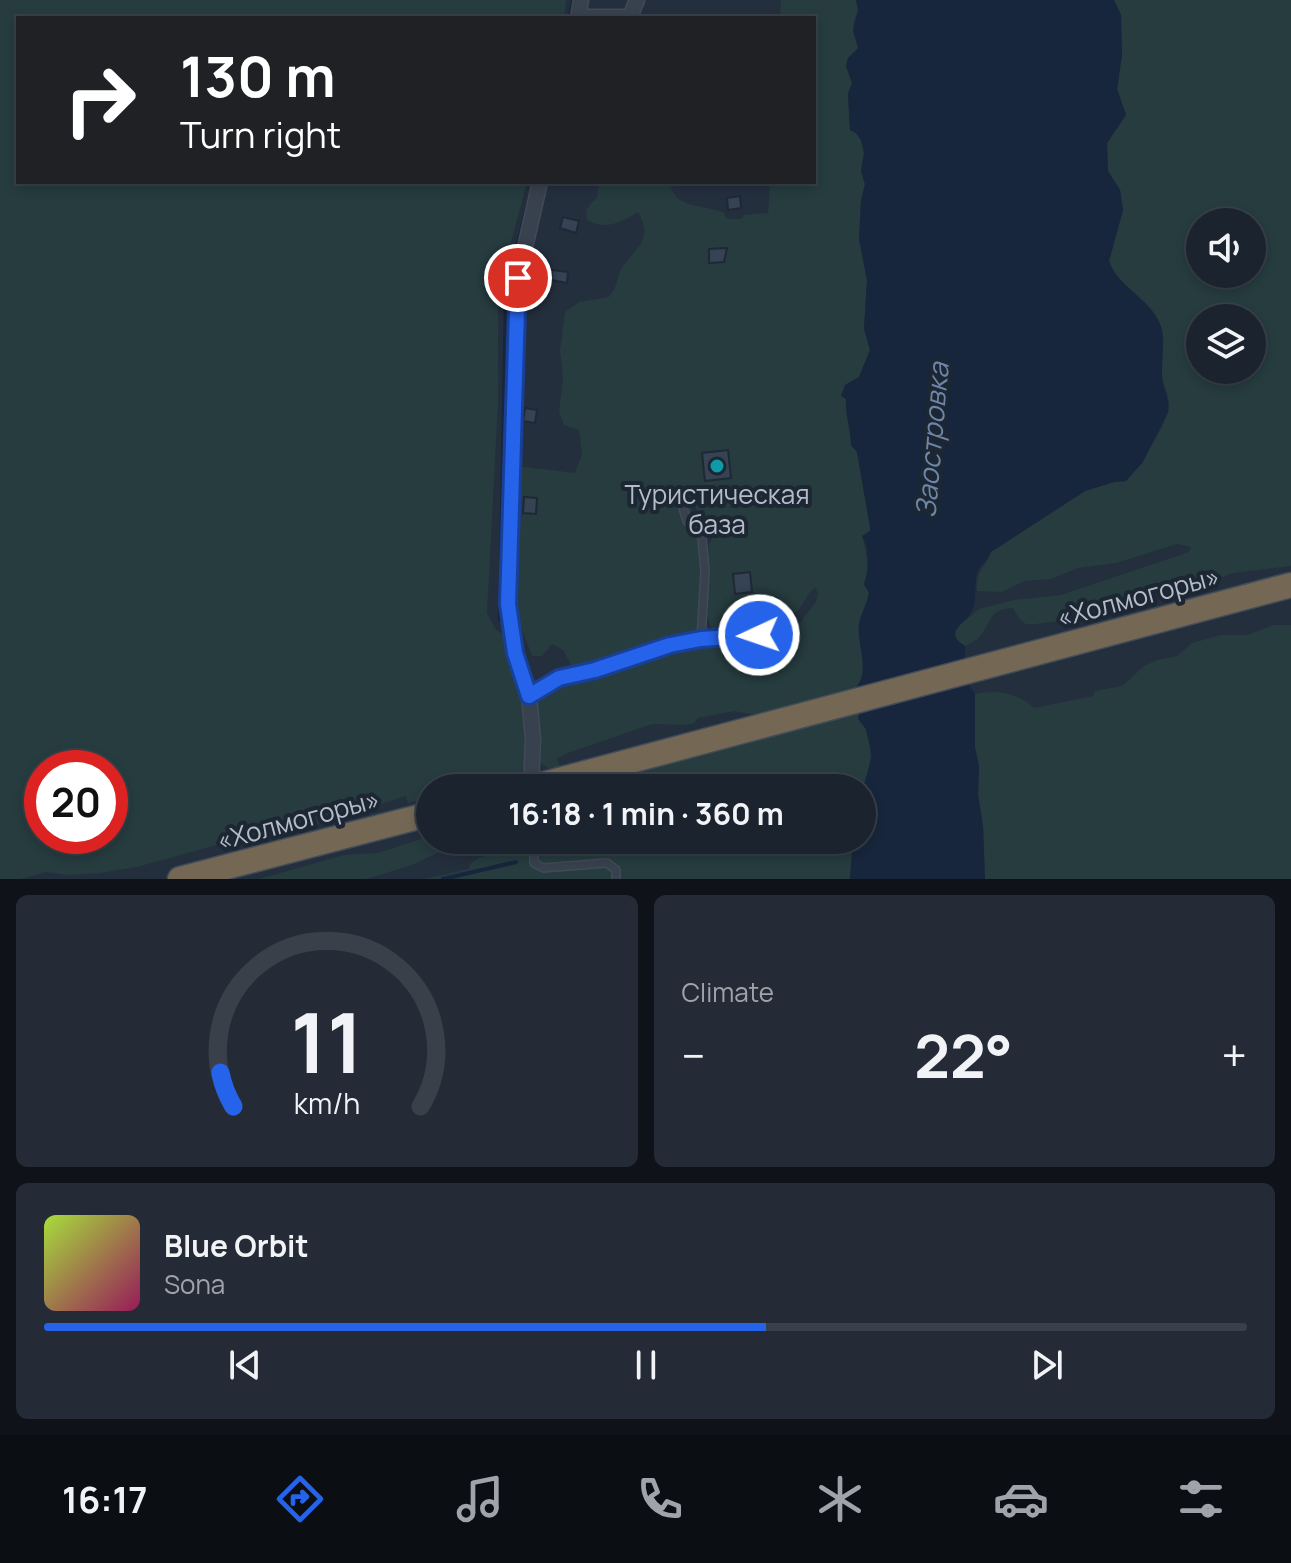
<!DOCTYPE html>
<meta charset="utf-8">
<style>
body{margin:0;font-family:Manrope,sans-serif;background:#242b36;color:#f1f3f6;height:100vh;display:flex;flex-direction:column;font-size:30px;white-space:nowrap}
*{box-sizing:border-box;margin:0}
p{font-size:26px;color:#a0a4aa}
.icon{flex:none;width:44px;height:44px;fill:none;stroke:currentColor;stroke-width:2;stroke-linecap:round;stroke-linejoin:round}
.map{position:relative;height:879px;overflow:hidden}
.sheet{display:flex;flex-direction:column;gap:16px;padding:16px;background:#0f1319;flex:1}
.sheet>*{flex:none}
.guide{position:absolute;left:16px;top:16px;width:800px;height:168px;border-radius:0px;box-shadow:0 4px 12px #0003,0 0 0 2px #39404a;background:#202124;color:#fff;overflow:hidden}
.controls{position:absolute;left:1186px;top:208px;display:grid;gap:16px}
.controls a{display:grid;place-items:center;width:80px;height:80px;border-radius:50%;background:#1b232e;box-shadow:0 4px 12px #0003,0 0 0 2px #39404a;font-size:40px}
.speed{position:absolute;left:24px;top:750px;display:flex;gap:16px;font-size:40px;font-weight:700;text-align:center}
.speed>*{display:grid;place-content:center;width:104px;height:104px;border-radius:50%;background:#1b232e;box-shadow:0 4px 12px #0003,0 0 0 2px #39404a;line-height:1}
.speed .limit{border:12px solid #d22;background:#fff;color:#111}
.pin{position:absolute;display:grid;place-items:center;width:68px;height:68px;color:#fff;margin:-34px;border:4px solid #fff;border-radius:50%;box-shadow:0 2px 8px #0007}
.me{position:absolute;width:88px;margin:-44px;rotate:267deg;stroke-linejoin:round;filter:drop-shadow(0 0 6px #0008)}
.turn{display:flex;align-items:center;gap:28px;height:168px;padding:0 32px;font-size:36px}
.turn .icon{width:104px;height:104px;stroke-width:2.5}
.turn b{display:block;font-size:56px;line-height:68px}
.big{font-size:60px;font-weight:700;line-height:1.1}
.sheet .card{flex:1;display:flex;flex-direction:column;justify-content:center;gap:12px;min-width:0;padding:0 28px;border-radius:12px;background:#242b36}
.sheet .dial{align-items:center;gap:0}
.dial svg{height:208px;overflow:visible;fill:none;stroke:#39404a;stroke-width:7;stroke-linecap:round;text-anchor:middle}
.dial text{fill:#f1f3f6;stroke:none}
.song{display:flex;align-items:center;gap:24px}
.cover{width:96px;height:96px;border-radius:12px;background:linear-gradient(135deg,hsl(80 70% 55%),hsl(330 70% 35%))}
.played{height:8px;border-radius:4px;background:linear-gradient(90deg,#2563eb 60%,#39404a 60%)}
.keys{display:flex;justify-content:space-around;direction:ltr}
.heat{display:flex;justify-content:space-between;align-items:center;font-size:44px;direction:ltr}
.sheet .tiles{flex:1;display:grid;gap:16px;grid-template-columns:1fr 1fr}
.card:last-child{grid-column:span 2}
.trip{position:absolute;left:416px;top:774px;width:460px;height:80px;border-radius:40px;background:#1b232e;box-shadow:0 4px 12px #0003,0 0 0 2px #39404a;font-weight:700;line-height:80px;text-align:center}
.tabs{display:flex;height:128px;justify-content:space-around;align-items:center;background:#0b0e12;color:#a0a4aa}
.tabs .icon{width:56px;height:56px}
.tabs .current{color:#2563eb}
.tabs b{font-size:36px;color:#f1f3f6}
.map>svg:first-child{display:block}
.green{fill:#263c3f;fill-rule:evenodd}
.water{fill:#17263c}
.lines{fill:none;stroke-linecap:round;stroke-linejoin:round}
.stream{stroke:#17263c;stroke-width:4}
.building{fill:#364354;stroke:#1f2835;stroke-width:2}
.lane-casing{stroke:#414a57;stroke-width:10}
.street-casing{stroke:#414a57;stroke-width:17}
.highway-casing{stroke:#434c59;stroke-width:27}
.lane{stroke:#38414e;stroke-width:7}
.street{stroke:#38414e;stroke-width:14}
.highway{stroke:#746855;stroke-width:24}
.route-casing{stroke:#184099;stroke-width:20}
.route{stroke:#2563eb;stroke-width:14}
.culture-dot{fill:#0f9aa8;stroke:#1d2633;stroke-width:3}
.labels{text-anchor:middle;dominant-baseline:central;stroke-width:8;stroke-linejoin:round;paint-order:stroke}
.poi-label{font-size:26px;fill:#b4bcc9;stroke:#1d2633}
.street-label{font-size:26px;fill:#b4bcc9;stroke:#1d2633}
.water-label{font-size:28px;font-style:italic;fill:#6d86a8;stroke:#1d2633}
</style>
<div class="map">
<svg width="1291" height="879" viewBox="0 0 1291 879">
<rect width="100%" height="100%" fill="#242f3e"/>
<g class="green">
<path d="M0,0h566l-2,18h-546v164h509l-29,110v112l-11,209 9,17 13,8c6,27 30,111 12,135 -11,15 -73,15 -91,15v10l-22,5 -2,-7 -101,32 -52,7 -116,32 -37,6 -30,2 -25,-3 -24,7h-21zM42,768h68v68h-68z"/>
<path d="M781,0h75l2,10 -5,14 5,25 -10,9 -2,8 6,17 -4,11 2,36 6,3 5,7 3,13 -3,18 4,13 -4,17 -2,38 8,41 -3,49 6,21 -11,27 -14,8 -4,10 5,4c-1,17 5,30 5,46l6,7 13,75v4l-8,6c5,9 8,52 6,62 -3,11 -9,20 -9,31 0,18 12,46 -6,60l7,19 -1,10c17,20 12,49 3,72v-3h-283l226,-64 -71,-13 -36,7 -4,5 -10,2 -32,-1 -87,30 -8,5 3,8 -12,1 -10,-7 -5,-58 6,-10 23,-10 22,-6h14l25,-7 17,-10 25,-5 14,-10 46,-5 38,3 22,-7 10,-7 21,-27 2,-9 -3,-5c-9,5 -10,16 -19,24 -32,25 -47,13 -84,18l-5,-15 -3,1 5,-72 6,-10 -15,-13 -6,-20h-3l1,13 5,14 -11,-4 12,16 4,37 -5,57c-15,3 -31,5 -45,11 -21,10 -58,25 -81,20l-8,-15 -11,-6 -10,12h-10l-18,-48 2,-142 59,7 7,-19 -3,-24 -15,-5 -5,-13 4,-35 -3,-26 5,-39 14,-10 30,-5c11,-14 6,-18 13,-29 14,-21 32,-28 16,-56 -16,10 -33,19 -51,8l-1,-10 11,-13 2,-15h71c3,28 35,22 54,31l3,6h14l3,-4 24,-2 2,-31h44v-164h-34z"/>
<path d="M1114,0h177v566l-58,7 -38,14h-33l-46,15 -24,2 -34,17 -22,3h-10l-6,-4 -7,-12c-24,2 -20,10 -31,26 -4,6 -11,9 -17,12l-6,-3 -4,-9 2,-7 22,-18 35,-9 47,-5 128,-43 2,-5 -14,-3 -61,19 -38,5 -27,11 -26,2 -23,11 -25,-1c0,-25 7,-20 14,-39l94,-61 29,-9 12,-1c13,-16 41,-55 43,-74 1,-13 -8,-24 -7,-36 1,-22 4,-41 -10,-59 -13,-18 -36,-30 -43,-51l14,-51 -3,-20 -12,-19 -1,-28 19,-28 -9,-26 5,-34 -1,-40zM1200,222h52v52h-52zM1200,318h52v52h-52z"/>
<path d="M1274,625h17v254h-306l-2,-53 -5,-31 1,-29 -4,-18v-54c21,-5 44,-1 59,14l59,-12 2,-5 27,-5 22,-20 13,-6 20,-4 15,-13 29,-8h26z"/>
<path d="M430,836v4h18v8l-36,17 -46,14h-107l85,-24 34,-2z"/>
<path d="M538,840h315l-3,39h-426l45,-10 1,-5c26,-20 42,-2 70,-11z"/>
</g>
<path class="water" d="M856,0h258l7,15 1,40 -5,34 9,26 -19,28 1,28 12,19 3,20 -14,51c9,28 46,39 53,69 3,16 -1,29 0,45 0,13 8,23 6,37l-25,50 -17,19 -12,1 -29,9 -94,61c-3,8 -11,13 -14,21 -3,12 0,26 -5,38 -5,12 -31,21 -7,35 1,21 -4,30 10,48v54l4,18 -1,29 5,31 2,53h-135l3,-39h9v-49l10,-34 -6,-28 -8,-10 2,-10 -7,-19c20,-15 3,-46 6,-66 2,-11 8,-20 10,-31l-5,-9c5,-14 6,-35 -2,-48l8,-5v-4l-13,-75 -6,-7c0,-16 -6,-29 -5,-46l-5,-3 4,-11 14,-8 11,-27 -6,-21 3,-49 -8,-41 2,-38 4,-17 -4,-13 3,-18 -3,-13 -5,-7 -6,-3 -2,-36 4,-11 -6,-17 2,-8 10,-10 -5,-17 5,-21z"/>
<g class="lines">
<g class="stream">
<path d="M570,18l3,-18"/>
<path d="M500,620l6,-330 22,-86"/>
<path d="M443,879l73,-17"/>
</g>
</g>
<g class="building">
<path d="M740,196l1,12 -13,2 -1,-12z"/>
<path d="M563,217l16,4 -3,12 -16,-5z"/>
<path d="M727,248l-3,14 -15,1v-14z"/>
<path d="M552,270l16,2 -1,11 -16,-3z"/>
<path d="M525,408l12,2 -2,13 -12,-2z"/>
<path d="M728,450l3,28 -26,3 -3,-28z"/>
<path d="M524,497l13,1 -1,16 -13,-1z"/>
<path d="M750,572l2,20 -17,2 -2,-20z"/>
</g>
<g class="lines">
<defs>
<g id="lane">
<path d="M682,505l5,16 15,16 3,35 -4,67"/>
<path d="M529,696l30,-18 36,-8 75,-25 31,-6 58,-4"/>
<path d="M533,840l1,23 9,5 64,-5 9,7v9"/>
</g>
<g id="street">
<path d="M579,17h51l7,-17"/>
<path d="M578,18l3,-18"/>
<path d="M531,787l2,-48 -4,-43 -14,-43 -7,-49 10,-326 22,-96"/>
</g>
<g id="highway">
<path d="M529,788l762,-203"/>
<path d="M180,879l250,-65"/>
</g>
</defs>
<use href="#lane" class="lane-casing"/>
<use href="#street" class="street-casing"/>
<use href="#highway" class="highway-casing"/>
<use href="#lane" class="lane"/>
<use href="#street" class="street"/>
<use href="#highway" class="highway"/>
</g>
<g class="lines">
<defs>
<path id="route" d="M518,278l-10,326 7,49 14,43 30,-18 36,-8 75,-25 31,-6 58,-4"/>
</defs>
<use href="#route" class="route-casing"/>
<use href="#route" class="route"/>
</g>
<circle class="culture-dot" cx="717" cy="466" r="8"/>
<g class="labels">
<g class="poi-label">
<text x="717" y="494">Туристическая<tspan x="717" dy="30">база</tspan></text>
</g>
<g class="street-label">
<text transform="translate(1138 596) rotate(-15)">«Холмогоры»</text>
<text transform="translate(298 819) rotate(-15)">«Холмогоры»</text>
</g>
<g class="water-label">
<text transform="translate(931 440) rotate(-85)">Заостровка</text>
</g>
</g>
</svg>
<div class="controls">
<a><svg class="icon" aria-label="sound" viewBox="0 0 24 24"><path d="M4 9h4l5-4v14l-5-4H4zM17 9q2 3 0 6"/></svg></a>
<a><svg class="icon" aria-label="layers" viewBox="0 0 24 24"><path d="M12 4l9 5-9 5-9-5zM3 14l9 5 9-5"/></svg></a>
</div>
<div class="speed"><div class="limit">20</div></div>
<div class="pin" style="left:518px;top:278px;background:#d93025"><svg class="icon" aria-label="arrive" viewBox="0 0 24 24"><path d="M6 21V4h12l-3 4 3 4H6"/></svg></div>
<svg class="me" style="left:759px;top:635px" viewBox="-20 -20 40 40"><circle r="17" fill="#2563eb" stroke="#fff" stroke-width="3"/><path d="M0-11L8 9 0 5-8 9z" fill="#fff"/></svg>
<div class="trip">16:18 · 1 min · 360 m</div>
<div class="guide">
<div class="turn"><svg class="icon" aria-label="right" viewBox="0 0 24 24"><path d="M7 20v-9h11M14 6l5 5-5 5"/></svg><div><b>130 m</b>Turn right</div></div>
</div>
</div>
<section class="sheet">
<div class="tiles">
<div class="card dial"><svg viewBox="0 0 100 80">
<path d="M14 69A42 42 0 1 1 86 69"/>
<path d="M14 69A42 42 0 0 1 9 56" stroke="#2563eb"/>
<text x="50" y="56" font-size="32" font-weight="700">11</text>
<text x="50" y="72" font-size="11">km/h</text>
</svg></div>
<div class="card"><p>Climate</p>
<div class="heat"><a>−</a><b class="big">22°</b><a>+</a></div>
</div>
<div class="card">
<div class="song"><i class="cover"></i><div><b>Blue Orbit</b><p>Sona</p></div></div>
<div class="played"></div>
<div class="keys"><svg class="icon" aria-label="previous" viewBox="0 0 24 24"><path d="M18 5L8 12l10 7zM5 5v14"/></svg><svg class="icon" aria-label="pause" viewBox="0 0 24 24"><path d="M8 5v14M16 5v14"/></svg><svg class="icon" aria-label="next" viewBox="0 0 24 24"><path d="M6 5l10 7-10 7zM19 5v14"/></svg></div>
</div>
</div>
</section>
<nav class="tabs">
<b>16:17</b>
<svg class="icon current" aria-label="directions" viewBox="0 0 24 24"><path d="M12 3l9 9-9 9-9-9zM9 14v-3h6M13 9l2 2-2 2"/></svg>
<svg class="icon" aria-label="music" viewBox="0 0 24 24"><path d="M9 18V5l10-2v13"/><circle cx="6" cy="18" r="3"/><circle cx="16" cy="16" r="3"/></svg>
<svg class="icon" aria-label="phone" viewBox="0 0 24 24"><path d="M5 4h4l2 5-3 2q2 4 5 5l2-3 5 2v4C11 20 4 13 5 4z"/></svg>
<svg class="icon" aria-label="climate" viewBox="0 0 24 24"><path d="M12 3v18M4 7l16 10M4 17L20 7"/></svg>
<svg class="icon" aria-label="car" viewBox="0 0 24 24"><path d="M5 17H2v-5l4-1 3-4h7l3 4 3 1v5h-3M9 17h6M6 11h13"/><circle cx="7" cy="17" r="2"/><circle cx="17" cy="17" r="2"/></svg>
<svg class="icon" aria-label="filters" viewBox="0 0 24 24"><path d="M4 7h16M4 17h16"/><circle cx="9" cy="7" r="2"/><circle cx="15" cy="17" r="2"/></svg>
</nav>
